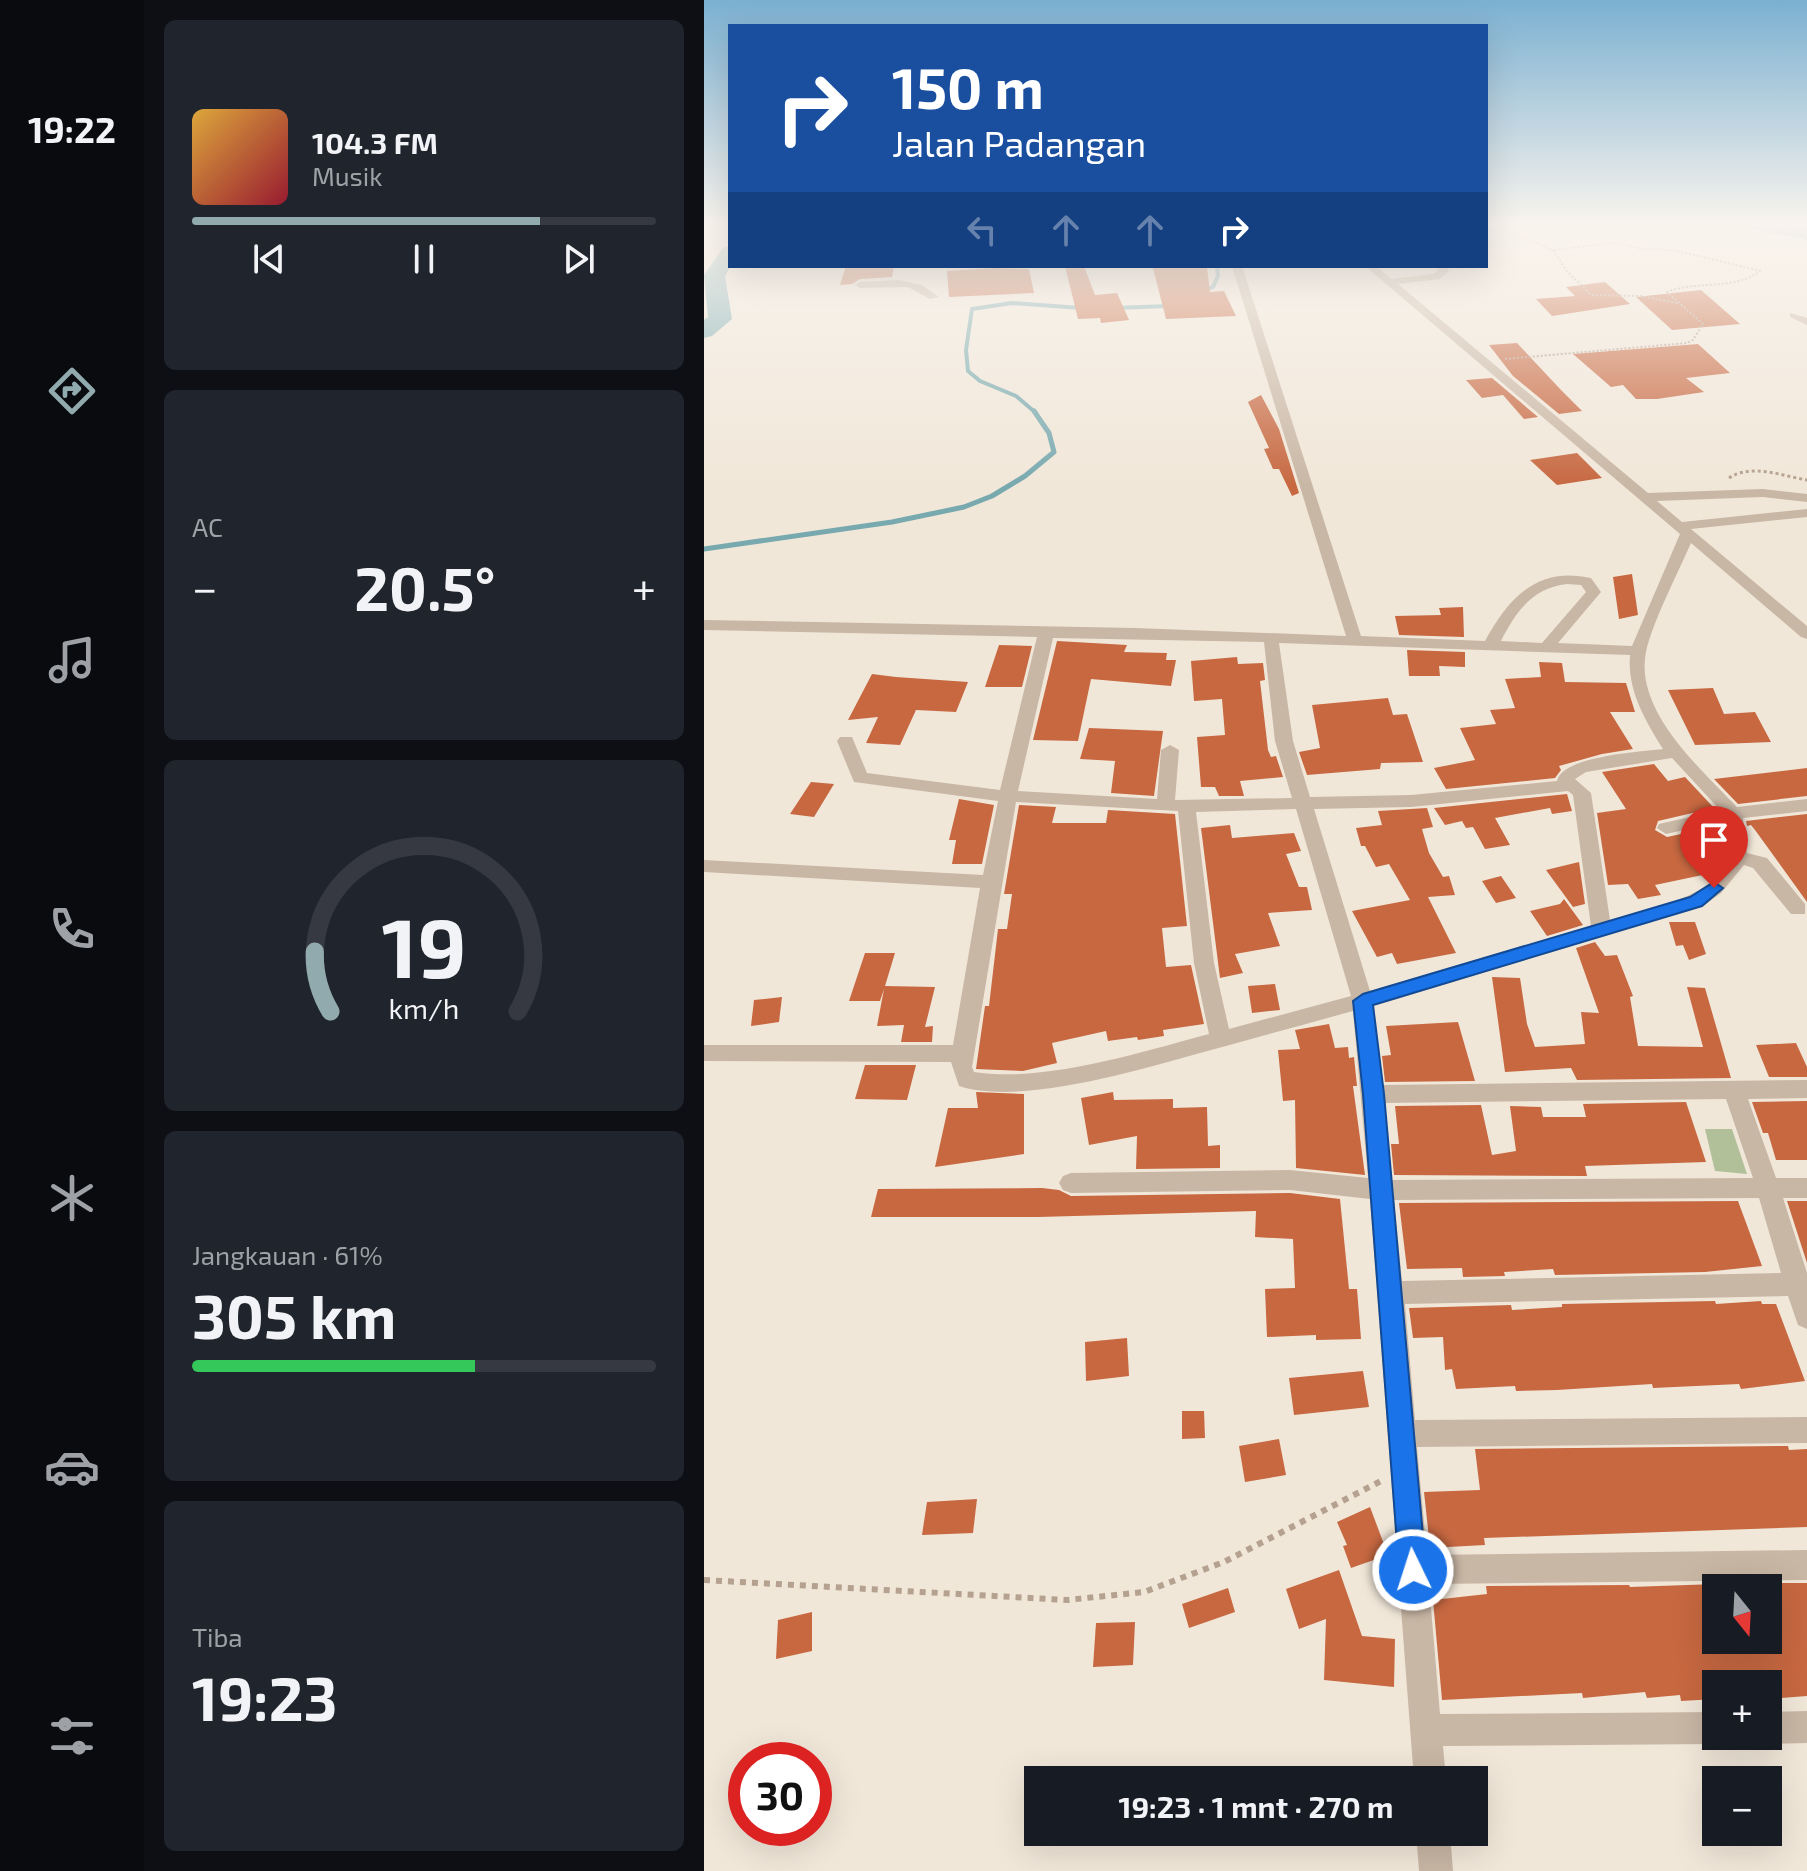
<!DOCTYPE html>
<html lang="id">
<meta charset="utf-8">
<style>
body{margin:0;font-family:"Exo 2",sans-serif;background:#20242c;color:#f1f3f6;height:100vh;display:flex;flex-direction:column;font-size:30px;white-space:nowrap}
*{box-sizing:border-box;margin:0}
p{font-size:26px;color:#9ea1a6}
.icon{flex:none;width:44px;height:44px;fill:none;stroke:currentColor;stroke-width:2;stroke-linecap:round;stroke-linejoin:round}
.map{position:relative;flex:1;overflow:hidden}
.details{display:flex;flex-direction:column;gap:20px;padding:20px;background:#0d0f14;width:560px}
.details>*{flex:none}
.guide{position:absolute;left:24px;top:24px;width:760px;height:244px;border-radius:0px;box-shadow:0 8px 32px #0002;background:#1a4fa0;color:#fff;overflow:hidden}
.needle{width:52px;rotate:162deg}
.controls{position:absolute;left:998px;top:1574px;display:grid;gap:16px}
.controls a{display:grid;place-items:center;width:80px;height:80px;border-radius:0px;background:#171b24;box-shadow:0 8px 32px #0002;font-size:40px}
.speed{position:absolute;left:24px;top:1742px;display:flex;gap:16px;font-size:40px;font-weight:700;text-align:center}
.speed>*{display:grid;place-content:center;width:104px;height:104px;border-radius:50%;background:#171b24;box-shadow:0 8px 32px #0002;line-height:1}
.speed .limit{border:12px solid #d22;background:#fff;color:#111}
.pin{position:absolute;display:grid;place-items:center;width:68px;height:68px;color:#fff;margin:-82px -34px;border-radius:50% 50% 50% 0;rotate:-45deg;box-shadow:0 0 8px #0007}
.pin .icon{rotate:45deg}
.me{position:absolute;width:88px;margin:-44px;rotate:356deg;stroke-linejoin:round;filter:drop-shadow(0 0 6px #0008)}
.turn{display:flex;align-items:center;gap:28px;height:168px;padding:0 32px;font-size:36px}
.turn .icon{width:104px;height:104px;stroke-width:2.5}
.turn b{display:block;font-size:56px;line-height:68px}
.lanes{display:flex;align-items:center;height:76px;padding:0 32px;background:#0003;justify-content:center;gap:40px;direction:ltr}
.lanes .off{opacity:.35}
.big{font-size:60px;font-weight:700;line-height:1.1}
.details .widget{flex:1;display:flex;flex-direction:column;justify-content:center;gap:12px;min-width:0;padding:0 28px;border-radius:12px;background:#20242c}
.details .dial{align-items:center;gap:0}
.dial svg{height:208px;overflow:visible;fill:none;stroke:#363941;stroke-width:7;stroke-linecap:round;text-anchor:middle}
.dial text{fill:#f1f3f6;stroke:none}
.song{display:flex;align-items:center;gap:24px}
.cover{width:96px;height:96px;border-radius:12px;background:linear-gradient(135deg,hsl(40 70% 55%),hsl(350 70% 35%))}
.played{height:8px;border-radius:4px;background:linear-gradient(90deg,#91aaae 75%,#363941 75%)}
.keys{display:flex;justify-content:space-around;direction:ltr}
.heat{display:flex;justify-content:space-between;align-items:center;font-size:44px;direction:ltr}
.charge{height:12px;border-radius:6px;background:linear-gradient(90deg,#34c759 61%,#363941 0)}
.trip{position:absolute;left:320px;top:1766px;width:464px;height:80px;border-radius:0px;background:#171b24;box-shadow:0 8px 32px #0002;font-weight:700;line-height:80px;text-align:center}
main{display:flex;flex:1;min-height:0}
.menu{display:flex;flex-direction:column;width:144px;justify-content:space-around;align-items:center;background:#090b0e;color:#9ea1a6}
.menu .icon{width:56px;height:56px}
.menu .active{color:#91aaae}
.menu b{font-size:36px;color:#f1f3f6}
.map>svg:first-child{display:block}
.green{fill:#b1c099}
.lines{fill:none;stroke-linecap:round;stroke-linejoin:round}
.stream-far1{stroke:#78a9af;stroke-width:4}
.stream{stroke:#78a9af;stroke-width:5}
.river{fill:#78a9af;fill-rule:evenodd}
.building{fill:#c76841}
.path-far2{stroke:#b5a18f;stroke-width:2;stroke-dasharray:2 2;stroke-linecap:butt}
.path-far1{stroke:#b5a18f;stroke-width:3;stroke-dasharray:3 3;stroke-linecap:butt}
.path{stroke:#b5a18f;stroke-width:6;stroke-dasharray:6 6;stroke-linecap:butt}
.minor{fill:#c9b7a5;fill-rule:evenodd}
.route{fill:#1a73e8;stroke:#114b97;stroke-width:2}
</style>
<main>
<nav class="menu">
<b>19:22</b>
<svg class="icon active" aria-label="directions" viewBox="0 0 24 24"><path d="M12 3l9 9-9 9-9-9zM9 14v-3h6M13 9l2 2-2 2"/></svg>
<svg class="icon" aria-label="music" viewBox="0 0 24 24"><path d="M9 18V5l10-2v13"/><circle cx="6" cy="18" r="3"/><circle cx="16" cy="16" r="3"/></svg>
<svg class="icon" aria-label="phone" viewBox="0 0 24 24"><path d="M5 4h4l2 5-3 2q2 4 5 5l2-3 5 2v4C11 20 4 13 5 4z"/></svg>
<svg class="icon" aria-label="climate" viewBox="0 0 24 24"><path d="M12 3v18M4 7l16 10M4 17L20 7"/></svg>
<svg class="icon" aria-label="car" viewBox="0 0 24 24"><path d="M5 17H2v-5l4-1 3-4h7l3 4 3 1v5h-3M9 17h6M6 11h13"/><circle cx="7" cy="17" r="2"/><circle cx="17" cy="17" r="2"/></svg>
<svg class="icon" aria-label="filters" viewBox="0 0 24 24"><path d="M4 7h16M4 17h16"/><circle cx="9" cy="7" r="2"/><circle cx="15" cy="17" r="2"/></svg>
</nav>
<section class="details">
<div class="widget">
<div class="song"><i class="cover"></i><div><b>104.3 FM</b><p>Musik</p></div></div>
<div class="played"></div>
<div class="keys"><svg class="icon" aria-label="previous" viewBox="0 0 24 24"><path d="M18 5L8 12l10 7zM5 5v14"/></svg><svg class="icon" aria-label="pause" viewBox="0 0 24 24"><path d="M8 5v14M16 5v14"/></svg><svg class="icon" aria-label="next" viewBox="0 0 24 24"><path d="M6 5l10 7-10 7zM19 5v14"/></svg></div>
</div>
<div class="widget"><p>AC</p>
<div class="heat"><a>−</a><b class="big">20.5°</b><a>+</a></div>
</div>
<div class="widget dial"><svg viewBox="0 0 100 80">
<path d="M14 69A42 42 0 1 1 86 69"/>
<path d="M14 69A42 42 0 0 1 8 46" stroke="#91aaae"/>
<text x="50" y="56" font-size="32" font-weight="700">19</text>
<text x="50" y="72" font-size="11">km/h</text>
</svg></div>
<div class="widget"><p>Jangkauan · 61%</p><b class="big">305 km</b><div class="charge"></div></div>
<div class="widget"><p>Tiba</p><b class="big">19:23</b></div>
</section>
<div class="map">
<svg width="1103" height="1871" viewBox="0 0 1103 1871">
<rect width="100%" height="100%" fill="#f1e7d9"/>
<path class="green" d="M1001,1129h27l15,45 -32,-3z"/>
<g class="lines">
<g class="stream-far1">
<path d="M501,292v-3l8,-2 5,-11 -1,-10"/>
<path d="M410,308l55,-2"/>
<path d="M332,413l-20,-17 -36,-15 -12,-10 -2,-21 6,-41 40,-6 69,5"/>
</g>
<path class="stream" d="M0,549l188,-27 72,-15 28,-11 33,-20 29,-24 -5,-19 -15,-22"/>
<g class="river">
<path d="M1045,225h40l18,3v12l-55,-11z"/>
<path d="M26,246l1,20 -6,10 7,43 -20,17 -8,2v-18l4,-3 -4,-42 19,-27z"/>
</g>
</g>
<g class="building">
<path d="M142,266h48l-2,11 -32,2 -8,5 -12,1z"/>
<path d="M361,266h19l11,29 22,-2 12,27 -28,3 -1,-5 -22,1z"/>
<path d="M503,267l3,25 14,-1 12,25 -70,3 -13,-51z"/>
<path d="M292,268l33,1 5,24 -85,4 -2,-26z"/>
<path d="M901,282l25,22 -78,12 -16,-17 39,-3 -9,-9z"/>
<path d="M997,290l39,34 -68,6 -36,-33z"/>
<path d="M813,343l44,47 21,21 -23,3 -46,-38 -24,-31z"/>
<path d="M994,344l32,29 -44,5 18,14 -47,7h-21l-13,-14 -12,2 -38,-33z"/>
<path d="M788,378l46,39 -14,2 -21,-24 -21,3 -16,-18z"/>
<path d="M557,395l18,34 20,64 -7,3 -13,-27h-6l-9,-20 5,-1 -21,-46z"/>
<path d="M873,453l25,25 -45,7 -27,-25z"/>
<path d="M928,574l6,41 -19,4 -6,-42z"/>
<path d="M759,607l1,30 -65,-2 -4,-19 46,-1 -2,-7z"/>
<path d="M353,641l70,4 -3,7 43,1 -1,7h10l-5,26 -80,-7 -13,62 -45,-1z"/>
<path d="M295,645l33,1 -10,41h-37z"/>
<path d="M703,650l58,2v15l-26,-1 1,10h-31z"/>
<path d="M533,657l1,7 25,-1 2,17 -5,1 8,69 3,7 5,-1 7,21 -43,4 4,15h-25l-4,-9h-14l-4,-50 28,-2 -3,-36 -28,2 -3,-40z"/>
<path d="M835,662l23,1 3,19 61,1 9,29h-25l23,37 -31,5 -43,12 2,4 -6,8 -109,11 -12,-21 41,-8 -15,-32 36,-4 -6,-14 25,-2 -10,-29 36,-2z"/>
<path d="M168,674l24,3 72,5 -12,30 -40,-2 -16,35 -34,-2 12,-26 -30,3z"/>
<path d="M1009,688l11,26 31,-2 16,30 -76,3 -27,-55z"/>
<path d="M684,698l5,17 14,-1 16,48 -42,1 -1,6 -73,6 -8,-23 21,-4 -8,-43z"/>
<path d="M385,728l74,3 -9,65 -43,-3 4,-32 -35,-2z"/>
<path d="M950,764l14,17 17,-4 29,31 -56,13 -3,9 12,7 56,-12 1,8 -35,10 23,30 -57,12 6,10 -23,4 -10,-15 -20,1 -11,-72 29,-4 -24,-37z"/>
<path d="M1103,768v28l-69,8 -24,-25z"/>
<path d="M107,782l23,2 -20,33 -24,-3z"/>
<path d="M863,794l5,17 -20,3 -2,-6 -55,10 15,27 -25,4 -12,-22 -7,1 -4,-7 -17,4 -11,-17z"/>
<path d="M255,799l35,6 -12,59h-30l4,-24h-7z"/>
<path d="M315,805l37,2 -4,16h54l2,-13 67,4 12,112 -25,2 4,39 25,-2 13,59 -41,6 1,6 -26,4 -1,-3 -29,4 -2,-10 -54,12 5,20 -34,8 -47,-2 9,-63h4l9,-77h9l5,-35h-8z"/>
<path d="M723,808l6,19 -11,2 7,24 14,24 6,-1 6,19 -27,2 28,56 -59,11 -5,-11 -15,4 -25,-46 58,-11 -21,-36 -13,3 -11,-21h-4l-5,-18 26,-3 -4,-14z"/>
<path d="M1103,814v88l-52,-72 -4,-5 -4,1 -1,-5z"/>
<path d="M526,825l2,13 62,-5 7,18 -15,3 13,33h8l5,23 -44,3 12,33 -45,8 8,19 -23,5 -19,-150z"/>
<path d="M875,862l6,42 -12,3 -27,-37z"/>
<path d="M797,876l15,22 -20,5 -14,-22z"/>
<path d="M860,899l19,26 -36,11 -17,-25 30,-7z"/>
<path d="M965,922h26l11,32 -17,6 -6,-15 -7,1z"/>
<path d="M891,942l10,14 12,-1 16,41 -3,1 8,49 65,1 -16,-60 18,1 26,90 -154,2 -6,-12 -66,4 -13,-95 28,1 7,46 8,23 50,-3 -4,-32 18,1 -23,-65z"/>
<path d="M161,953h30l-10,33 50,1 -10,40 8,-1 -1,16h-31l3,-17 -27,1 7,-37 -4,12h-31z"/>
<path d="M571,984l5,26 -28,3 -4,-27z"/>
<path d="M78,997l-3,25 -28,4 3,-26z"/>
<path d="M754,1022l17,59 -90,1 -3,-26 9,-1 -5,-29z"/>
<path d="M625,1024l6,24 13,-1 1,11 5,-1 3,29h-4l12,89 -69,-7 -1,-68 -12,1 -5,-51 22,-1 -5,-19z"/>
<path d="M1092,1043l11,24v10h-38l-13,-32z"/>
<path d="M161,1065h51l-9,35 -52,-1z"/>
<path d="M272,1092l48,2v60l-89,13 13,-59h30z"/>
<path d="M409,1092l1,8 59,-1v9l34,-1 1,39 12,-1v23l-84,1 1,-33 -48,9 -8,-47z"/>
<path d="M1103,1101v59h-31l-8,-27h-5l-11,-31z"/>
<path d="M982,1102l20,60 -121,4 2,10 -193,-1 -3,-31h8l-4,-38 86,-1 11,50 24,-4 -6,-45 31,1 2,10h43l-3,-13z"/>
<path d="M338,1188l17,2 12,6 219,-3 50,6 9,90h8l4,50 -45,1v-5l-49,2 -2,-48 30,-1 -2,-49 -38,-2 1,-26 -218,6h-167l7,-28z"/>
<path d="M1034,1201l24,65 -57,6 -150,3 -2,-6 -49,3 1,4 -42,1 -1,-9 -55,1 -8,-66z"/>
<path d="M1083,1201h20v62z"/>
<path d="M1011,1301l1,3 45,-3 1,3h14l29,77 -64,8 -2,-5 -86,4 -1,-4 -95,6 -41,1 -1,-5 -59,3 -4,-20 -7,1 -2,-33 -30,1 -4,-30 102,-3 1,5 50,-3v-3z"/>
<path d="M423,1338l2,38 -43,5 -1,-39z"/>
<path d="M659,1371l6,36 -75,8 -5,-37z"/>
<path d="M478,1411h22l1,27 -23,1z"/>
<path d="M575,1439l7,36 -41,7 -6,-36z"/>
<path d="M1084,1446l1,4 18,-1v78l-323,11 1,7 -55,3 -6,-56 56,-2 -5,-41z"/>
<path d="M273,1499l-4,34 -51,2 5,-33z"/>
<path d="M666,1507l18,48 -37,13 -8,-22 4,-1 -10,-23z"/>
<path d="M635,1570l23,66 33,3 -1,48 -70,-7 2,-61 -27,10 -13,-40z"/>
<path d="M1064,1583h39v113l-39,3v-15h-52v15l-35,2 -1,-6 -33,3 -2,-6 -62,6 -1,-5 -140,7 -9,-100 54,-6 -1,-8 143,-1 1,2 86,-3v56h52z"/>
<path d="M524,1588l7,24 -46,16 -7,-24z"/>
<path d="M108,1612v39l-36,8 2,-39z"/>
<path d="M431,1622l-2,43 -40,2 3,-44z"/>
</g>
<g class="lines">
<g class="path-far2">
<path d="M782,230l29,4 38,16 62,-7 28,6 31,1 86,21c-27,20 -63,9 -93,21l36,32 -10,16 -6,3 -182,16"/>
<path d="M849,250l13,20 25,25 49,1 37,7"/>
</g>
<path class="path-far1" d="M1025,478c23,-15 53,-2 78,2"/>
<path class="path" d="M0,1580l363,20 77,-8 80,-30 157,-81"/>
<g class="minor">
<path d="M0,225h26v5l-26,-2z"/>
<path d="M528,266h10l119,370 124,5c24,-44 53,-75 106,-63l10,14 -43,51 74,3 48,-112 -315,-268h11l15,13 42,-5 5,-4 -2,-4h10l3,5 -9,8 -42,5 250,209 115,-4 44,5v8l-44,-5 -106,4 25,21 125,-13v8l-116,12 116,97v13l-6,-2 -110,-94c-13,30 -39,80 -45,109 -12,59 55,117 91,155l70,-8v12l-64,7 4,35 20,5 38,46v10h-14l-38,-46 -9,-3 -23,28 -18,13 -329,100 8,79 425,-5v18l-59,1 28,79h31v20h-24l24,75v56l-9,-4 -10,-29 -383,8 10,116 392,-3v26l-390,4 10,108 380,-5v30l-378,4 11,130 276,-2v24h12l-12,8 -273,2 3,34h-32l-44,-581 -80,-9 -219,3 -8,-3 -4,-7 4,-7 8,-3 219,-3 78,8 -15,-167c-51,14 -102,28 -153,42 -62,17 -180,53 -241,33l-8,-24 -247,-1v-16h249l27,-157 -276,-16v-12l279,15 15,-74 -144,-19 -17,-41 3,-4h12l15,36 133,17 37,-153 -333,-7v-10l432,8 210,8zM863,584l14,1 5,7 -44,51 -41,-2c15,-29 31,-53 66,-57zM349,638l211,4 11,99 17,57 -117,2 4,-50 -9,-5 -9,5 -4,49 -139,-8zM575,643l351,12c-3,35 15,65 33,94 -24,3 -101,7 -106,32l-146,14 -101,2 -17,-56zM968,758l48,52 -61,14 -2,4 9,6 59,-13c2,14 7,29 1,43 -17,35 -82,46 -116,56l-19,-127 -16,-14 11,-7zM864,791l5,4 18,131 -221,65 -56,-182 97,-2zM312,802l162,9 16,152 15,71c-68,18 -164,49 -235,38l-2,-5zM592,809l55,187 -122,33 -15,-66 -18,-151zM1022,1099l27,79 -361,2 -8,-77zM1055,1198l22,75 -379,8 -8,-81z"/>
<path d="M195,280l23,5 17,12 -9,2 -22,-12 -48,1 -5,-3 5,-3z"/>
<path d="M1086,313l17,5v7l-17,-8z"/>
<path d="M1103,1711v32l-39,1 -11,-5 -1,-3h12v-24z"/>
<path d="M712,1832h34l3,39h-34z"/>
</g>
</g>
<linearGradient id="sky" x2="0" y2="1"><stop stop-color="#7bb0d1"/><stop offset="0.46" stop-color="#f9f4ee"/><stop offset="1" stop-color="#f9f4ee" stop-opacity="0"/></linearGradient>
<rect width="1103" height="486" fill="url(#sky)"/>
<path class="route" d="M1010,882l9,6 -21,18 -329,99 11,89 42,476 -4,10 -9,4 -10,-4 -4,-10 -36,-476 -10,-93 10,-7 327,-97z"/>
</svg>
<div class="controls">
<a><svg class="needle" viewBox="-14 -14 28 28"><path d="M0-13l5 13h-10z" fill="#e53935"/><path d="M0 13l5-13h-10z" fill="#9ea1a6"/></svg></a>
<a>+</a>
<a>−</a>
</div>
<div class="speed"><div class="limit">30</div></div>
<div class="pin" style="left:1010px;top:888px;background:#d93025"><svg class="icon" aria-label="arrive" viewBox="0 0 24 24"><path d="M6 21V4h12l-3 4 3 4H6"/></svg></div>
<svg class="me" style="left:709px;top:1570px" viewBox="-20 -20 40 40"><circle r="17" fill="#1a73e8" stroke="#fff" stroke-width="3"/><path d="M0-11L8 9 0 5-8 9z" fill="#fff"/></svg>
<div class="trip">19:23 · 1 mnt · 270 m</div>
<div class="guide">
<div class="turn"><svg class="icon" aria-label="right" viewBox="0 0 24 24"><path d="M7 20v-9h11M14 6l5 5-5 5"/></svg><div><b>150 m</b>Jalan Padangan</div></div>
<div class="lanes"><svg class="icon off" aria-label="left" viewBox="0 0 24 24"><path d="M17 20v-9H6M10 6l-5 5 5 5"/></svg><svg class="icon off" aria-label="ahead" viewBox="0 0 24 24"><path d="M12 20V5M6 11l6-6 6 6"/></svg><svg class="icon off" aria-label="ahead" viewBox="0 0 24 24"><path d="M12 20V5M6 11l6-6 6 6"/></svg><svg class="icon" aria-label="right" viewBox="0 0 24 24"><path d="M7 20v-9h11M14 6l5 5-5 5"/></svg></div>
</div>
</div>
</main>
